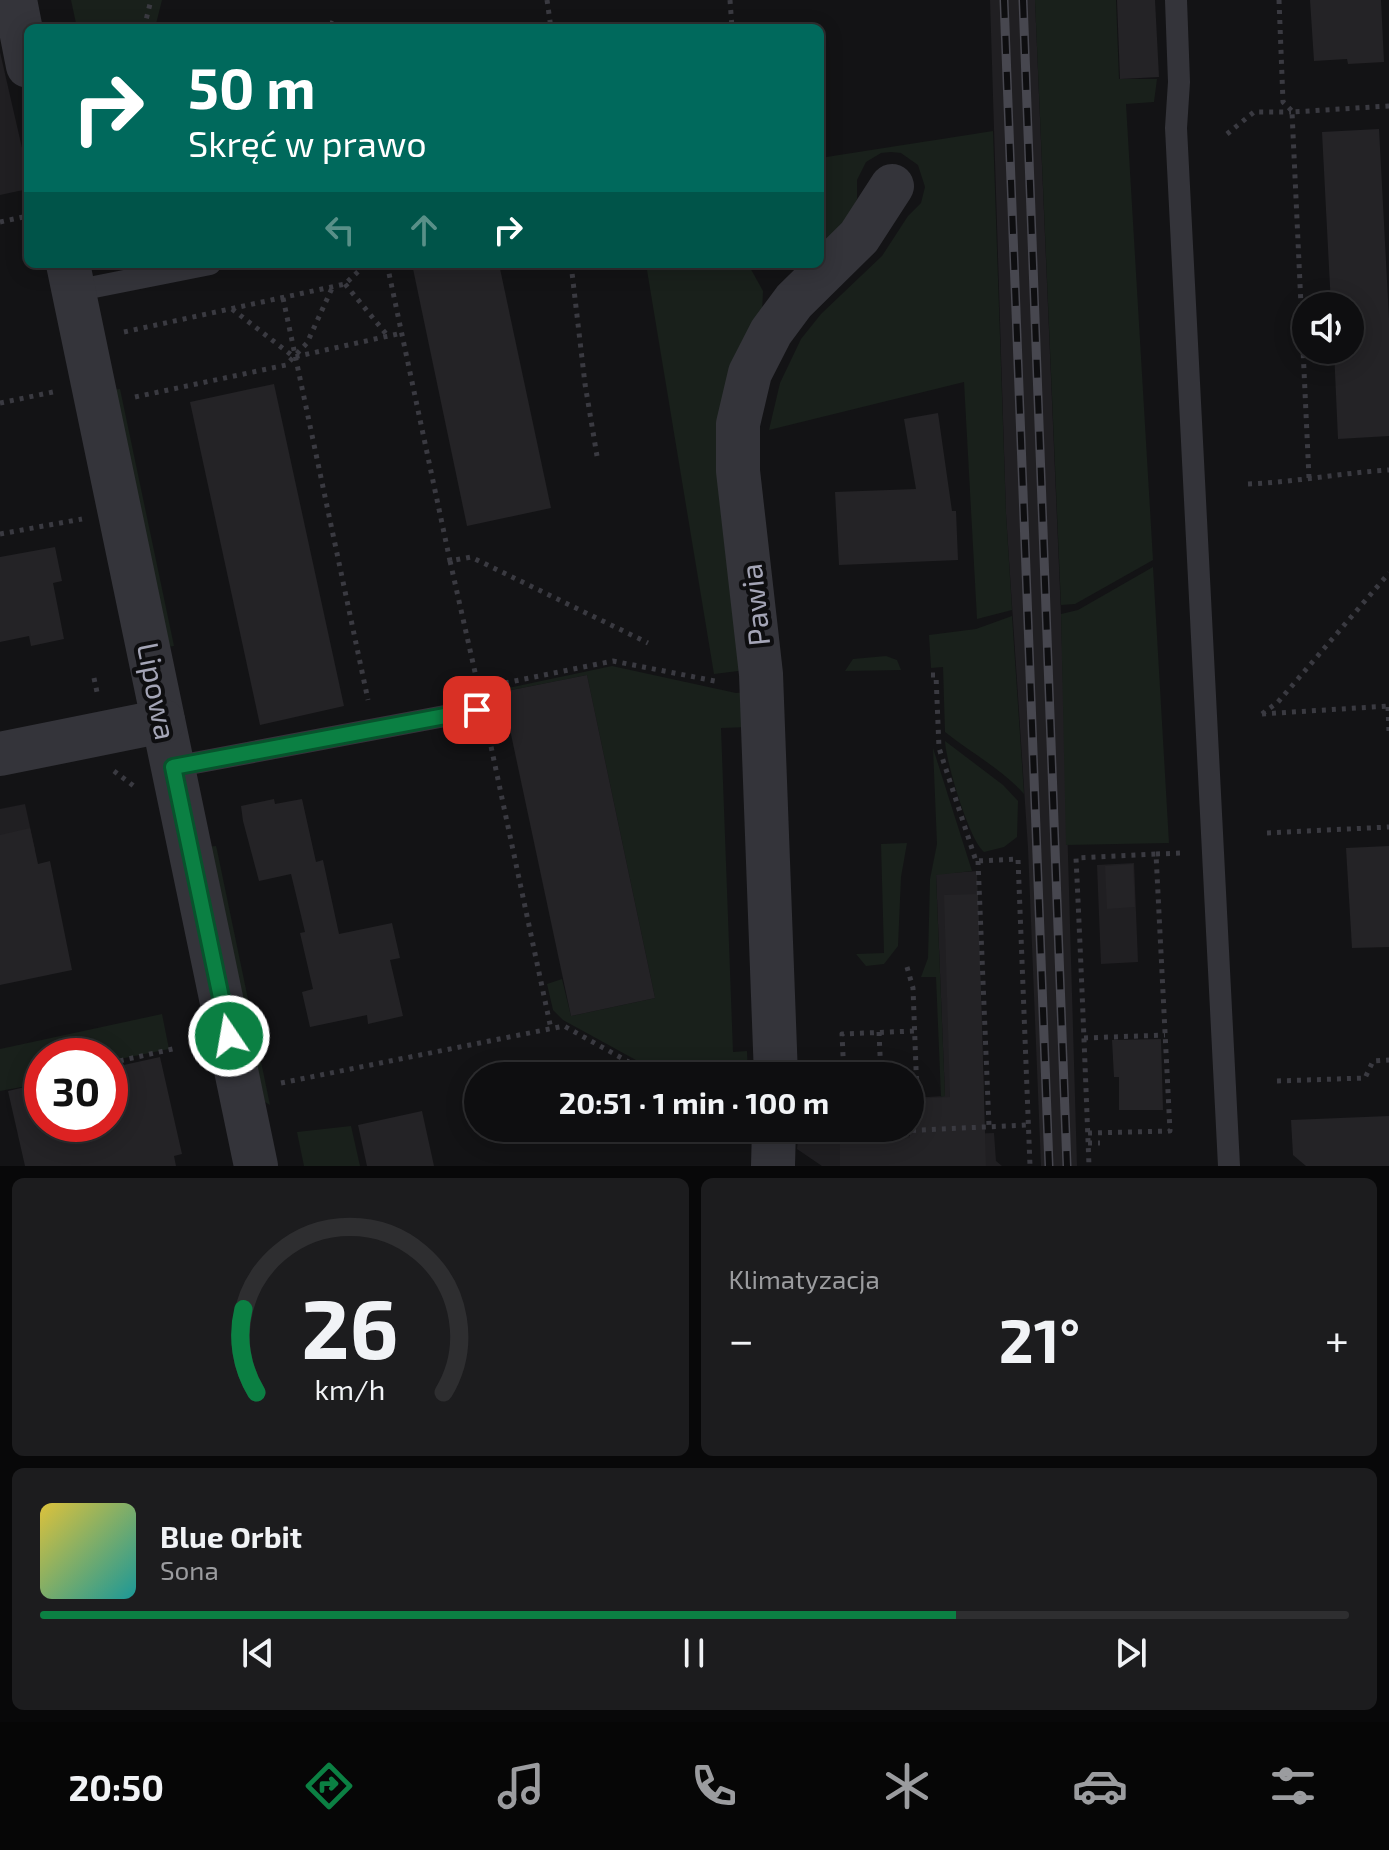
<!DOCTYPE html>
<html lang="pl">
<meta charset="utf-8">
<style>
body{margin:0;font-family:"Exo 2",sans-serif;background:#1c1c1e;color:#f1f3f6;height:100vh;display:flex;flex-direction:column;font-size:30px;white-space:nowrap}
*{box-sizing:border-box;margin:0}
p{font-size:26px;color:#9b9c9f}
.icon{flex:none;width:44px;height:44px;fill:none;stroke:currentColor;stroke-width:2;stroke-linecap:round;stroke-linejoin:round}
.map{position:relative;height:1166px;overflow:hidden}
.panel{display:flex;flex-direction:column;gap:12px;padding:12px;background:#080809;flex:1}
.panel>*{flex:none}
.hud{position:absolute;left:24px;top:24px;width:800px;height:244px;border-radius:12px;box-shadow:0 4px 20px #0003,0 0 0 2px #2e2e30;background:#00695c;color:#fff;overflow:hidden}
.fabs{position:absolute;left:1292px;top:292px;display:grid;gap:16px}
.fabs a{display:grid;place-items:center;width:72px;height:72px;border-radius:50%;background:#0e0e10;box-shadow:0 4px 20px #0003,0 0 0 2px #2e2e30;font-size:40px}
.speed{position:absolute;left:24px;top:1038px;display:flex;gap:16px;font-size:40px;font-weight:700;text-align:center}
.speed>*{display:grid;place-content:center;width:104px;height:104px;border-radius:50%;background:#0e0e10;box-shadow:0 4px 20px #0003,0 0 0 2px #2e2e30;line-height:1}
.speed .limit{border:12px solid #d22;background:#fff;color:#111}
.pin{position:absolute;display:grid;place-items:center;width:68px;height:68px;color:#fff;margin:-34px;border-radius:16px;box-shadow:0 4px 12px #0006}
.me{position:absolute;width:88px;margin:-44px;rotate:348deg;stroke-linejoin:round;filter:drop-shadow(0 0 6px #0008)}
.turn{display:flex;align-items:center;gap:28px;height:168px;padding:0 32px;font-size:36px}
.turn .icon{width:104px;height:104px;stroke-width:2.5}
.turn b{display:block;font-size:56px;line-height:68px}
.lanes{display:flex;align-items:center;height:76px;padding:0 32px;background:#0003;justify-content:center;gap:40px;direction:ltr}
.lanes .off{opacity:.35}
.big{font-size:60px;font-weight:700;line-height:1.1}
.panel .tile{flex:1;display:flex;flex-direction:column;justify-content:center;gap:12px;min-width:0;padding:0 28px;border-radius:12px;background:#1c1c1e}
.panel .dial{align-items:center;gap:0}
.dial svg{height:208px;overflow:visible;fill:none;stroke:#2e2e30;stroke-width:7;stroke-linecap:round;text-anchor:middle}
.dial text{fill:#f1f3f6;stroke:none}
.song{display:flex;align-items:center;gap:24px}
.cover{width:96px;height:96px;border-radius:12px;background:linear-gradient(135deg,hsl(50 70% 55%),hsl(180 70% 35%))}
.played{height:8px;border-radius:4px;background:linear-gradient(90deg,#0b8043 70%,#2e2e30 70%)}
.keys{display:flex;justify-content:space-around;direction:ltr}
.heat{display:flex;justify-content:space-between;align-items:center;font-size:44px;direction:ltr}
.panel .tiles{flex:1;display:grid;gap:12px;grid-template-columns:1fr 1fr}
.tile:last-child{grid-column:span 2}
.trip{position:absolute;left:464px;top:1062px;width:460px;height:80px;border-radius:40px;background:#0e0e10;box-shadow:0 4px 20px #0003,0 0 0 2px #2e2e30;font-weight:700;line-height:80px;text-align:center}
.dock{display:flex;height:128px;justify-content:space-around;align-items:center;background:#060606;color:#9b9c9f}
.dock .icon{width:56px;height:56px}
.dock .selected{color:#0b8043}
.dock b{font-size:36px;color:#f1f3f6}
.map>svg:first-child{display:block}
.built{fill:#201f22}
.green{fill:#19201b}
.building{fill:#242326}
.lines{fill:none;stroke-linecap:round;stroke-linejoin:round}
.path{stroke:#3a3a41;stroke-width:5;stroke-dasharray:4 6;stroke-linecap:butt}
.service{stroke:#34343a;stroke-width:22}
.minor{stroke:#34343a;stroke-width:44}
.rail-casing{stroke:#47474f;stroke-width:9}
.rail{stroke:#0e0e10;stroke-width:6;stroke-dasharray:18;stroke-linecap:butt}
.route-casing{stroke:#07532c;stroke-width:20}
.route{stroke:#0b8043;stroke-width:14}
.labels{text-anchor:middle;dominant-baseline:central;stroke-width:8;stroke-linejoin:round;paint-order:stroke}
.street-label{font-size:30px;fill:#a4a5b6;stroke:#0e0e10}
</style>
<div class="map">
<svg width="1389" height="1166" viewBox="0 0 1389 1166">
<rect width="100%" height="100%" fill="#131315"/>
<g class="built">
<path d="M990,0h45l26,614 16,552h-36l-13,-318 -22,-334z"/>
<path d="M0,52l28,122v15l-28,6z"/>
<path d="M25,804l10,46 -35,22v-63z"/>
<path d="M1134,863l4,99 -37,2 -4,-99z"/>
<path d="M977,871l7,223 -74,28v-24l35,-2 -9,-222z"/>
<path d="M994,1133l2,28 6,5h-180l-25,-17 1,-9z"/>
</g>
<g class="green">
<path d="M71,0h91l-7,28h-78z"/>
<path d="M1035,0h81l3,79h38l-3,23 -28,2 27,456 -78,44 -14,1z"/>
<path d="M993,131l13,383 6,96 -35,9 -13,-237 -195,48 11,-47 21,-44 20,-25 61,-58 26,-40 13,-13 4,-16 -7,-22 -17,-12 -10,-1 -10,1 -15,9 -9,18v19l-8,20 -29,30v-91z"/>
<path d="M646,264h102l15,27 -17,379 -32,4z"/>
<path d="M120,389l54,257 -8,1 -54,-257z"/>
<path d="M1153,567l16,276 -103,2 -5,-231 17,-4z"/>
<path d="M1012,616l12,178c-22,-25 -53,-41 -79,-62l-2,-65 -12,1 -2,-33 47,-6z"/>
<path d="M886,656l11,4 4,10 -56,1 8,-12z"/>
<path d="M612,666l124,27 12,-1 1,35 -28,1 12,324 14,-1 1,25h-83l-102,-56 -10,-10 -6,-26 15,-5 9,37 84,-18 -68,-323 -85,17 7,35 -16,4 -8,-38z"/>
<path d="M945,741l58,44 15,16 -1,36 -13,10 -20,5c-15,-12 -38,-90 -39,-111z"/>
<path d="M933,748l39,123 -36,4 9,221 -4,1 -5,-120h-15l7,-19 2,-79 7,-35z"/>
<path d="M907,843l-6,34 -3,69 -14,18 -18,2 -10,-12 28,-1 -3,-109z"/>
<path d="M216,846l1,4 53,255 -5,-3 -58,-255z"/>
<path d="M162,1014l7,35 -59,12v-5h-68v19l-17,3 2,8 -27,5v-42z"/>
<path d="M351,1126l9,40h-56l-7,-34z"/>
</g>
<g class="building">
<path d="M1117,0h38l4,77 -39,2z"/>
<path d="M1310,0h71l3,62 -36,2 -1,-5 -33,2z"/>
<path d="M1379,129l10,189v118l-51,3 -4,-89h16v-44h-19l-9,-174z"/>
<path d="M412,264h87l52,244 -84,18z"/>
<path d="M274,384l70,322 -84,19 -70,-323z"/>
<path d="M938,413l14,98h4l2,49 -119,5 -4,-73 81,-3 -12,-70z"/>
<path d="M55,547l7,34 -9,2 11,56 -33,7 -2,-10 -29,6v-85z"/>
<path d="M587,675l68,323 -84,18 -69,-324z"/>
<path d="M274,799l1,5 27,-5 14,63 7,-2 16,74 53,-11 8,35 -10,2 13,56 -35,8 -1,-9 -57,12 -8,-35 11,-3 -13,-56 5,-1 -14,-58 -32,7 -16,-60 -2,-15z"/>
<path d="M30,828l8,36 12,-3 22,109 -72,15v-150z"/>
<path d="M1389,846v101l-37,1 -6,-100z"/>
<path d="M1133,864l2,43 -28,2 -2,-43z"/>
<path d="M978,894l8,272h-146v-24l70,-4v-39l40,-2 -6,-202z"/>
<path d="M1161,1039l2,71h-44v-33h-5l-2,-37z"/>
<path d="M160,1057l22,97 -8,2 2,10h-151l-17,-75 34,-8v41h68v-56z"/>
<path d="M422,1111l12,55h-67l-9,-41z"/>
<path d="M1389,1116v50h-83l-13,-11 -2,-35z"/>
</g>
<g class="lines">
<g class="path">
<path d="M547,0l4,28"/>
<path d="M730,0l2,28"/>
<path d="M1279,0l4,102 9,9"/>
<path d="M144,28l7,-28"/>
<path d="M311,28l20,-5 9,5"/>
<path d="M1227,134l27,-22h37"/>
<path d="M0,222l28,-6"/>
<path d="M387,264l63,297 21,-4 177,86"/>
<path d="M571,264l14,120 12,72"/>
<path d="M345,284l42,51"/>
<path d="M283,298l85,402"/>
<path d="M232,309l62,48 108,-24"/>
<path d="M124,332l221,-48 21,-20"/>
<path d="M135,397l151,-32 21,-22 26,-57"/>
<path d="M0,403l53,-11"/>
<path d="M1309,478l-17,-366 97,-6"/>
<path d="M1248,484c48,-2 93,-11 141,-14"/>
<path d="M0,534l82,-15"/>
<path d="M450,561l27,120"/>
<path d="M931,675h5l3,73 37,113 42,-2 12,307"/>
<path d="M94,678l3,14"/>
<path d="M495,685l118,-24 107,21"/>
<path d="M1388,707l1,25"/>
<path d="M1262,714l16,-12 111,-129"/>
<path d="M1262,714l127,-8"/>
<path d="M489,737l62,292"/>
<path d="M114,771l21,16"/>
<path d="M1267,833l122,-6"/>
<path d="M1156,854l27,-1"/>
<path d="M978,861l11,265"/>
<path d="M907,967l6,21 4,107"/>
<path d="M879,1032l2,44"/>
<path d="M1084,1038l81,-3"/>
<path d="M110,1063l67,-15"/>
<path d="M844,1076l-2,-42 73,-3"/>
<path d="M28,1081l14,-3"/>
<path d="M1277,1081l88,-3 8,-17 16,-1"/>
<path d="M281,1083l283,-57 90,50"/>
<path d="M1088,1133l82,-2 -14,-277 -80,4c5,103 9,205 13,308"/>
<path d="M812,1135l215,-10"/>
<path d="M1088,1143h12"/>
</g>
<g class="service">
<path d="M1176,0l3,82 -3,46 53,1038"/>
<path d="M74,291l136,-27"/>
<path d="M173,767l304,-57"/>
</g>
<g class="minor">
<path d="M15,0l13,66"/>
<path d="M68,264l188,902"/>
<path d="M0,754l163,-33"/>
<path d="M776,1076l-15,-402 -23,-203v-47l12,-51 21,-41 23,-31 65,-64 33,-51"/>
<path d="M773,1166l1,-38"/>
</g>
<defs>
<g id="rail">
<path d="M1004,0l45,1166"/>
<path d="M1023,0l44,1166"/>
</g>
</defs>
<use href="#rail" class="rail-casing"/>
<use href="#rail" class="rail"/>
</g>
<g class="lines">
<defs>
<path id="route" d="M229,1036l-56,-269 304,-57"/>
</defs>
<use href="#route" class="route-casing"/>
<use href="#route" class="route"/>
</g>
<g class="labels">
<g class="street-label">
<text transform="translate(754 605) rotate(-96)">Pawia</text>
<text transform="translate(158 691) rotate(79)">Lipowa</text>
</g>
</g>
</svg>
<div class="fabs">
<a><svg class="icon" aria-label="sound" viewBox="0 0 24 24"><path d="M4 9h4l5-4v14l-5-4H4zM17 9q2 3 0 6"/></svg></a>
</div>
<div class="speed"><div class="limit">30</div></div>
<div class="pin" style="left:477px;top:710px;background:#d93025"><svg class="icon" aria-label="arrive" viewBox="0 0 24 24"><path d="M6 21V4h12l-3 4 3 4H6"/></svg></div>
<svg class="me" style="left:229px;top:1036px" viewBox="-20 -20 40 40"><circle r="17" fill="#0b8043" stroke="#fff" stroke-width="3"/><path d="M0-11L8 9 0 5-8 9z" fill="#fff"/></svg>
<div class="trip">20:51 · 1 min · 100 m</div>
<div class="hud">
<div class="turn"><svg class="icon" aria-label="right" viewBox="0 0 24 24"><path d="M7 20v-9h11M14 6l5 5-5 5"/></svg><div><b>50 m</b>Skręć w prawo</div></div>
<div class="lanes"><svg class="icon off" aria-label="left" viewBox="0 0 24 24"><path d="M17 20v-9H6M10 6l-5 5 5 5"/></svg><svg class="icon off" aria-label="ahead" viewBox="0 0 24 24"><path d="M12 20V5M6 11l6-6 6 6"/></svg><svg class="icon" aria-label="right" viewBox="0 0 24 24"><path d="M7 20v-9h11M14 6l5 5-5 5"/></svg></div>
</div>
</div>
<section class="panel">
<div class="tiles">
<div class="tile dial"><svg viewBox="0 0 100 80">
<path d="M14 69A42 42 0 1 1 86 69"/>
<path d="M14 69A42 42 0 0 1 9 37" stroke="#0b8043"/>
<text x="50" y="56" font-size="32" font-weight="700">26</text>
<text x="50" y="72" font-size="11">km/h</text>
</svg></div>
<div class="tile"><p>Klimatyzacja</p>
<div class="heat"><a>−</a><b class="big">21°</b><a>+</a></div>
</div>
<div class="tile">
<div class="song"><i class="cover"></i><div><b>Blue Orbit</b><p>Sona</p></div></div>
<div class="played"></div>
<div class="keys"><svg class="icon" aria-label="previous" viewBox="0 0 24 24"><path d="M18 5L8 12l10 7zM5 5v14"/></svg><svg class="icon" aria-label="pause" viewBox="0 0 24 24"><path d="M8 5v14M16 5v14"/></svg><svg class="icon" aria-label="next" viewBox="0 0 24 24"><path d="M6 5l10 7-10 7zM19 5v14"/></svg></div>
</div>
</div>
</section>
<nav class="dock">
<b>20:50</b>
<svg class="icon selected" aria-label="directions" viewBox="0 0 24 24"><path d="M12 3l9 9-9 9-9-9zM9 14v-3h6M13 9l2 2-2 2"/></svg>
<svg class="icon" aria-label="music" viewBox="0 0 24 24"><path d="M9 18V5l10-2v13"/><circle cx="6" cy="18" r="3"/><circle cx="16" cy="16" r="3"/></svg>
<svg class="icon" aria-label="phone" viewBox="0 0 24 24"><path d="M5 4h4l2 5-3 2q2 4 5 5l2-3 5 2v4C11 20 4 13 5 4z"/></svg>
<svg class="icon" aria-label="climate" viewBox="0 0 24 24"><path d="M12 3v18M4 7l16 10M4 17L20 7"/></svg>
<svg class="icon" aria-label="car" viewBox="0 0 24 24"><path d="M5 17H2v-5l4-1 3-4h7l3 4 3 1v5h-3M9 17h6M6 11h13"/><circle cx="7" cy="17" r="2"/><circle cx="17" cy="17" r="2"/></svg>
<svg class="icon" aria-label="filters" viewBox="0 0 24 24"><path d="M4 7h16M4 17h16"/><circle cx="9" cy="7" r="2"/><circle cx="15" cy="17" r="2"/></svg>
</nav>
